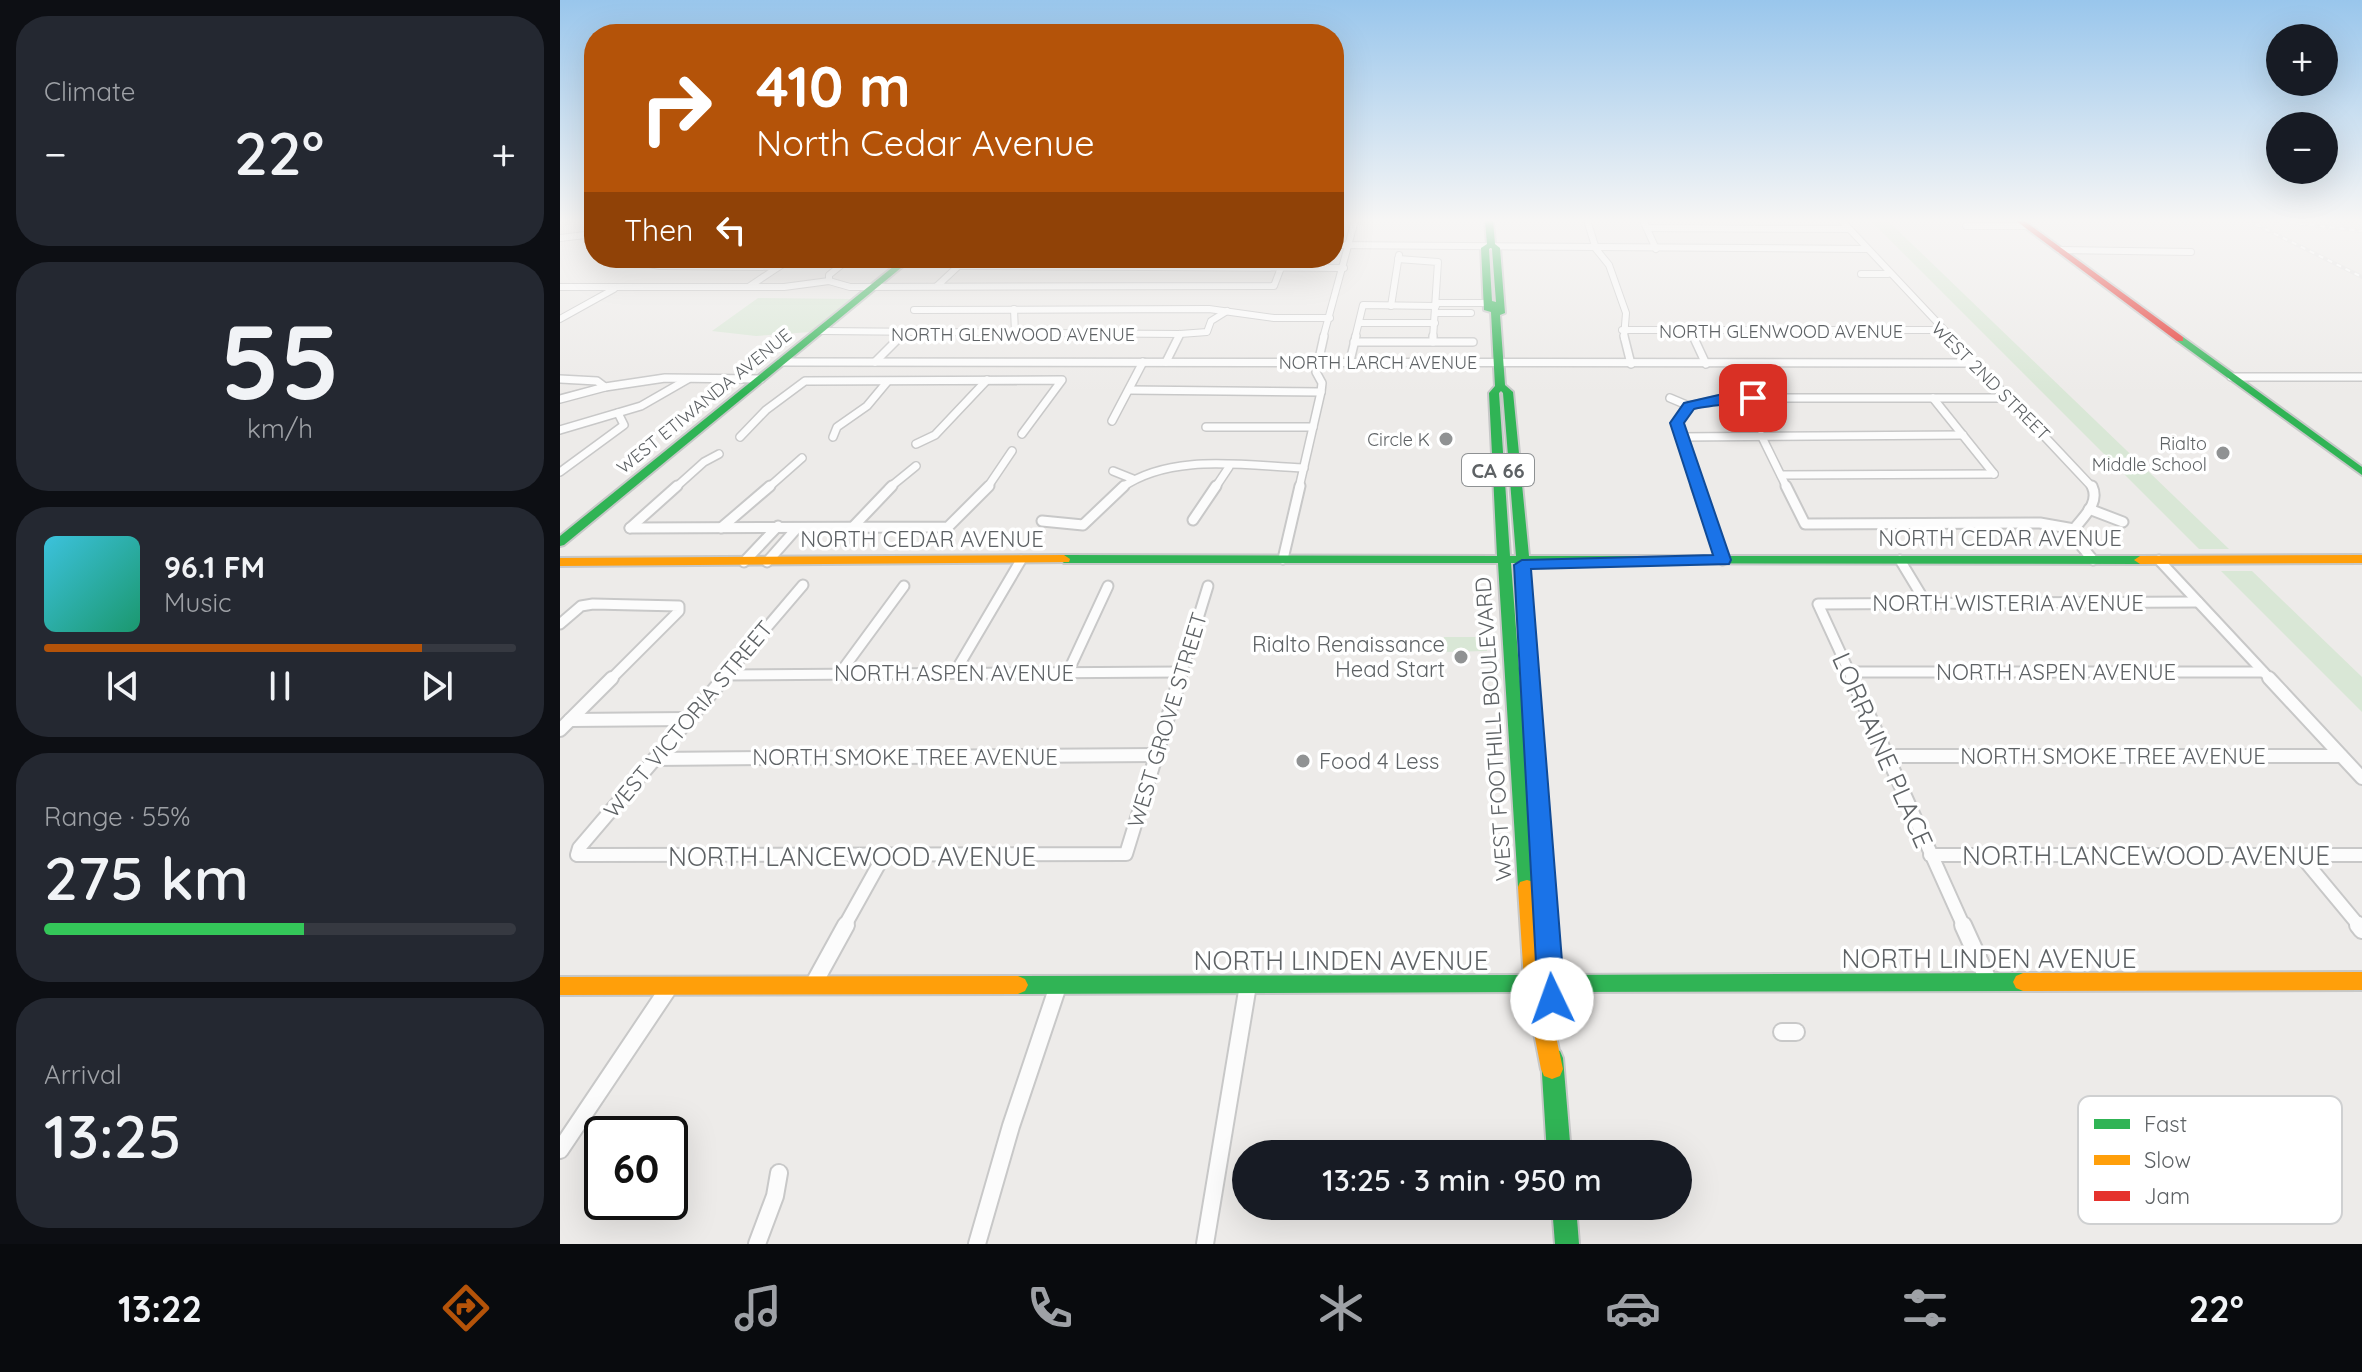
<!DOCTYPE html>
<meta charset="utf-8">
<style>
body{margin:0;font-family:Quicksand,sans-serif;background:#242831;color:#f1f3f6;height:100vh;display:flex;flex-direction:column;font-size:30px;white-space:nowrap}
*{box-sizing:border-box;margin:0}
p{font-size:26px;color:#9ea1a6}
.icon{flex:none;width:44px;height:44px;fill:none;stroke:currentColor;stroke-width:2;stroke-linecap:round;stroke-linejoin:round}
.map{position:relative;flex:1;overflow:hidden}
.sheet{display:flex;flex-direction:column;gap:16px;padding:16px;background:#0d0f14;width:560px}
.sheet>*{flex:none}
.guide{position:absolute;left:24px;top:24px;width:760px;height:244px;border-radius:32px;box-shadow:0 8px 32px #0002;background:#b45309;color:#fff;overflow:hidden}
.buttons{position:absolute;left:1706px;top:24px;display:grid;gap:16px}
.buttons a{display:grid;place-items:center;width:72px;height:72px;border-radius:50%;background:#171b24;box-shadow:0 8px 32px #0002;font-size:40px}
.speed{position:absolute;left:24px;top:1116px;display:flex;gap:16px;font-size:40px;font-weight:700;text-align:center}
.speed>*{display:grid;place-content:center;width:104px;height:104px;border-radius:50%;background:#171b24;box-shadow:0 8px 32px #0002;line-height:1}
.speed .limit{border:4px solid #111;border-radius:12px;background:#fff;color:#111}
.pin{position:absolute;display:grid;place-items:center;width:68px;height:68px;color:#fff;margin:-34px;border-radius:16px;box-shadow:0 4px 12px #0006}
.me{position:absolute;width:88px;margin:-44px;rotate:357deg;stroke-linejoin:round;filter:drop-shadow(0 0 6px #0008)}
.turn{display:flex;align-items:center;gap:28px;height:168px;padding:0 40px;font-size:36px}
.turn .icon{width:104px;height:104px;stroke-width:2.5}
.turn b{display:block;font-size:56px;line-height:68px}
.then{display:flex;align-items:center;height:76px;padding:0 40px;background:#0003;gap:16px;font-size:30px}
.big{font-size:60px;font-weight:600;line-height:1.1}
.sheet .tile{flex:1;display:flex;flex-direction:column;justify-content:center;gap:12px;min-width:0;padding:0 28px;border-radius:32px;background:#242831}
.sheet .dial{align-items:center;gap:0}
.dial b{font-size:104px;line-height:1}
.song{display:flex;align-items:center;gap:24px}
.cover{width:96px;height:96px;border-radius:12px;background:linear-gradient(135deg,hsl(190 70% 55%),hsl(160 70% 35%))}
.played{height:8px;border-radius:4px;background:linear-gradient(90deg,#b45309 80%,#363941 80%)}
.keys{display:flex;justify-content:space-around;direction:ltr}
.heat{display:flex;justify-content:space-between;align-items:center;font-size:44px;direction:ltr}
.charge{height:12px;border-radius:6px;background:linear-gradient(90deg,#34c759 55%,#363941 0)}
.trip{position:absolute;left:672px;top:1140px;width:460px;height:80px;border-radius:40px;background:#171b24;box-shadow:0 8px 32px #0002;font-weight:600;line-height:80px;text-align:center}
.menu{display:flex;height:128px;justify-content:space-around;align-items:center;background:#090b0e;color:#9ea1a6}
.menu .icon{width:56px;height:56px}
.menu .active{color:#b45309}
.menu b{font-size:36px;color:#f1f3f6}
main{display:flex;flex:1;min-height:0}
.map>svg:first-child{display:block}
.green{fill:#d9e7d6}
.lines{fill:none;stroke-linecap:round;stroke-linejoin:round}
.street-far4-casing{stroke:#c8c8c8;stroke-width:8}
.street-far3-casing{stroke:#c8c8c8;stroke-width:10}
.street-far2-casing{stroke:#c8c8c8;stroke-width:13}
.street-far1-casing{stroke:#c8c8c8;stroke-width:16}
.street-casing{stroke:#c8c8c8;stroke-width:20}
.fast-casing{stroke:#c7c8c8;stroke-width:4}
.slow-casing{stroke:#c7c8c8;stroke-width:4}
.jam-casing{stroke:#c7c8c8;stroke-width:4}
.street-far4{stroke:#fcfcfc;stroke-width:6}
.street-far3{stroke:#fcfcfc;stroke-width:7}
.street-far2{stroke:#fcfcfc;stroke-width:9}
.street-far1{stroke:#fcfcfc;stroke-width:12}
.street{stroke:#fcfcfc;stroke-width:16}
.fast{fill:#30b455;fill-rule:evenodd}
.slow{fill:#ff9f0a;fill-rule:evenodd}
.jam{fill:#e5322d;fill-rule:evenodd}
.rail-casing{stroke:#e3e2e2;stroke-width:4}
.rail{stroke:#fff;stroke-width:2;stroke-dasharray:5;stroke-linecap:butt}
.route{fill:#1a73e8;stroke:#114b97;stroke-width:2}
.poi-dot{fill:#909293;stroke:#fff;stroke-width:3}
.labels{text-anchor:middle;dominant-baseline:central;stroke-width:7;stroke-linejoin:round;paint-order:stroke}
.far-street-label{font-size:18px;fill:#5e6265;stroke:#fff}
.far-poi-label{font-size:18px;fill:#5e6265;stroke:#fff;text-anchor:end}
.shield{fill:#fff;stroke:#8e9193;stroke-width:2}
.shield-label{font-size:20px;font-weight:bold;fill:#5e6265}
.street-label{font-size:22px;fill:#5e6265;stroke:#fff}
.poi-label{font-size:22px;fill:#5e6265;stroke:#fff;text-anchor:end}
.near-street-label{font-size:26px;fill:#5e6265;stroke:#fff}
.key{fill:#fff;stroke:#cfd0d1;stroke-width:2}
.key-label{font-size:22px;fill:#5e6265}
</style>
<main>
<section class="sheet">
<div class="tile"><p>Climate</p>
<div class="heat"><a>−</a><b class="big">22°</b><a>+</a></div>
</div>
<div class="tile dial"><b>55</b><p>km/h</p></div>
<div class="tile">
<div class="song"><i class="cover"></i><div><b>96.1 FM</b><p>Music</p></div></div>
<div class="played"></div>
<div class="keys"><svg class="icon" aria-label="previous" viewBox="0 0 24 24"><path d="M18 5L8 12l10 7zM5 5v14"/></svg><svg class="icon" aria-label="pause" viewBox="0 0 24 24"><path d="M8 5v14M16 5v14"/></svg><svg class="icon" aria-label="next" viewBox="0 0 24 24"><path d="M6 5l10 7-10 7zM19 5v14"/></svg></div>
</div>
<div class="tile"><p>Range · 55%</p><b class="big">275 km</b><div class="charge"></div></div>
<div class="tile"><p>Arrival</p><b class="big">13:25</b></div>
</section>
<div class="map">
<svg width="1802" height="1244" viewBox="0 0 1802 1244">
<rect width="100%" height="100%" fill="#edebe9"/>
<g class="green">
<path d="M1310,220h17l342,329h-30z"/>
<path d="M198,298l93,1 -41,33 -54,4 -44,-5z"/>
<path d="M1661,571h31l110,106v35z"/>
<path d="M884,637h43v14l-43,1z"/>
</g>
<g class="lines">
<defs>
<g id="street-far4">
<path d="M1027,220l9,29 13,16 17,48 -2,25"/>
<path d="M1083,220l13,29"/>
<path d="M1281,220l111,118"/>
<path d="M1406,226h59"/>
<path d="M1087,228l202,1"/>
<path d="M0,238l34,-4"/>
<path d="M774,245l533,4"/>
<path d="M1500,250l131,2"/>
<path d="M58,258l42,8 118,1"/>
<path d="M838,259l40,3 -5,76"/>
<path d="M399,266l385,2"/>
<path d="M1301,274h27"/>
<path d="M269,281v-6l21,-17"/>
<path d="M190,286l42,-28"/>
<path d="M377,286l30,-28"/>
<path d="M0,287h224l45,-6 21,6 424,-1 8,-21"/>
<path d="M876,303h52"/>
<path d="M831,306l8,-51"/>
<path d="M454,309l1,24"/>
<path d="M354,310l295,-1 65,9h56"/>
<path d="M875,313h36"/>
<path d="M0,319l54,-30"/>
<path d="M799,323h76"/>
<path d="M1062,330h318"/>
<path d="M259,331l361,3 27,-2 4,-11 16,-10"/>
<path d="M1131,331l3,7"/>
<path d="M339,338l4,-4"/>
<path d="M618,338l2,-4"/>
<path d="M763,338l32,-118"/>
<path d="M795,338l8,-33 73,1"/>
</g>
<g id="street-far3">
<path d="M1064,336l7,28"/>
<path d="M1133,336l13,28"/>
<path d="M1390,336l143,152"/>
<path d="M794,342h119"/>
<path d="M873,342v-6"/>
<path d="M790,361l6,-25"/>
<path d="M221,362l1193,1"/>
<path d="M315,362l26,-26"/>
<path d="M606,362l13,-26"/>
<path d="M1671,377h131"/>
<path d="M0,379l37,2 8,6 60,-9 96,1"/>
<path d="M569,390l192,2"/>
<path d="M1110,398l19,8 34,-8h287"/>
<path d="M1373,398l61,76"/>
<path d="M0,399l45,-12"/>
<path d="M1129,406l-12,17 20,65"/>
<path d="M552,421l31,-59"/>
<path d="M646,427h107"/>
<path d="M0,430l81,-24 47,-27"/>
<path d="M1201,435l26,53"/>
<path d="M180,437l26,-27 39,-29 257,-1 -40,54"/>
<path d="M273,437l4,-10 30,-21 20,-24"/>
<path d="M1119,437l284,-2"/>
<path d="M356,444l19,-9 52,-55"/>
<path d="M553,471l20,8"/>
<path d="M0,472l64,-47 -6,-12"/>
<path d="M1221,475l213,-1"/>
<path d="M115,488l29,-26 15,-8"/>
<path d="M208,488l34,-30"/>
<path d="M329,488l27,-22"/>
<path d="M427,488l25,-37"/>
<path d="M561,488c51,-36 125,-22 183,-20"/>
<path d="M655,488l14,-21"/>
<path d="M739,488l22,-96 1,-9 -6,-11 8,-36"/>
</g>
<g id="street-far2">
<path d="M1136,486l27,74"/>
<path d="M1226,486l19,38 235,-1 34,6"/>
<path d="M1532,486c8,17 -8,30 -18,43l4,13 15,18"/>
<path d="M1529,509l34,13"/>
<path d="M633,520l23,-34"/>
<path d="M482,521l41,4 41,-39"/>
<path d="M70,528l318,-1 41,-41"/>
<path d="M70,528l47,-42"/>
<path d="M161,528l49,-42"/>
<path d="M290,530l42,-44"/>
<path d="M723,559l17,-73"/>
<path d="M1340,560l26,43"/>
<path d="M1599,560l112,120"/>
<path d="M184,562l34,-36"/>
<path d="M207,562l30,-34"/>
<path d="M0,624l21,-18 12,-2 86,2v5l-69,69"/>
<path d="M395,672l66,-112"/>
<path d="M508,672l40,-86"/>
<path d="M1289,672h414"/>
<path d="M280,673l64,-87"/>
<path d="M165,675l457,-3"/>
<path d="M162,680l81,-95"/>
<path d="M619,680l29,-94"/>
<path d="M1293,680l-35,-76 380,-2"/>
</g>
<g id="street-far1">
<path d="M164,678l-145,170 -2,7 549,-1 54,-176"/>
<path d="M1292,678l112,249"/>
<path d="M1709,678l93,100"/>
<path d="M10,720l118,-1"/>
<path d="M0,730l52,-52"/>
<path d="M1326,756h455"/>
<path d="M94,759l501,-4"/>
<path d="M1370,855h432"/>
<path d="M1741,856l59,71"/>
<path d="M284,927l39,-70"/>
</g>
<g id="street">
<path d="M1403,925l26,57"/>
<path d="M1798,925l4,5"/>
<path d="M253,985l33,-60"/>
<path d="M1222,1032h14"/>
<path d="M0,1150l110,-164"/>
<path d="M197,1244l18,-48 4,-23"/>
<path d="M417,1244l34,-118 47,-140"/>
<path d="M645,1244l43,-259"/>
</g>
<g id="fast">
<path d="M925,220h8l2,24 5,4 5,65 -5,2 5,70 8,7 16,164h611l6,4 -6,4 -611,-1 30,412 464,-2 7,3 3,6 -3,6 -7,3 -463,1 3,39 -4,7 -7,3 -7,-3 -4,-7 -2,-39 -521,2 -7,-3 -3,-6 3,-6 7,-3 520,-1 -4,-84 -7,3 -7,-2 -2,-5 -20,-324h-434l-6,-4 6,-4 433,1 -8,-163 6,-7 -4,-74 -7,-2 -3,-62 6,-4zM931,248l1,1 4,53 -4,-1 -3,-52zM941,391l2,2 13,163h-6l-11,-163zM951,563h5l12,224z"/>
<path d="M344,258h9l-349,287 -4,1v-10z"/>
<path d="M1617,337h6l179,130v8l-185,-134z"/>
<path d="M992,1048l8,3 3,7 8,96h-24l-6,-96 3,-7z"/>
<path d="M992,1206h24l3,38h-24z"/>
</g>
<g id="slow">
<path d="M504,555l6,4 -1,3 -509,4v-8z"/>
<path d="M1802,555v8l-222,1 -6,-4 6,-4z"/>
<path d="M967,880l7,2 2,5 8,94 19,88 -3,7 -8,3 -8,-3 -3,-7 -17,-88 -6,-94 2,-5z"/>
<path d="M1802,972v18l-339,1 -7,-3 -3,-6 3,-6 7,-3z"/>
<path d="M458,976l7,3 3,6 -3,6 -7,3 -458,1v-18z"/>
</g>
<path id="jam" d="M1455,220h8l160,117v4h-6z"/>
</defs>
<use href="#street-far4" class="street-far4-casing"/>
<use href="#street-far3" class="street-far3-casing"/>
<use href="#street-far2" class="street-far2-casing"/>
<use href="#street-far1" class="street-far1-casing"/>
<use href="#street" class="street-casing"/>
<use href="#fast" class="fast-casing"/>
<use href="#slow" class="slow-casing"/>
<use href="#jam" class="jam-casing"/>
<use href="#street-far4" class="street-far4"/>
<use href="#street-far3" class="street-far3"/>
<use href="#street-far2" class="street-far2"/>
<use href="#street-far1" class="street-far1"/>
<use href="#street" class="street"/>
<use href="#fast" class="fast"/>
<use href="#slow" class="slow"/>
<use href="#jam" class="jam"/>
<defs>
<g id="rail">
<path d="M1687,220l115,57"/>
<path d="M1710,220l92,11"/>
</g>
</defs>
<use href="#rail" class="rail-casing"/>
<use href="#rail" class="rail"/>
</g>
<linearGradient id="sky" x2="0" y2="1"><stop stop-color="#99c6ec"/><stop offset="0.56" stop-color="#f7f6f5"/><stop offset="1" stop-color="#f7f6f5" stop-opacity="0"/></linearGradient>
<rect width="1802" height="394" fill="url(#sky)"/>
<path class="route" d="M1163,394h30l7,4c-8,5 -51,7 -66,11l-10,14 47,137 -2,4 -198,5 34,430 -4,8 -9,4 -10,-4 -4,-8 -24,-434 8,-5 191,-5 -43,-132 14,-20z"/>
<g class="poi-dot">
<circle cx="886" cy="439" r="8"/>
<circle cx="1663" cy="453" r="8"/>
<circle cx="901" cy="657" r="8"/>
<circle cx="743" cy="761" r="8"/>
</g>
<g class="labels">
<g class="far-street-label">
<text x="1221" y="331">NORTH GLENWOOD AVENUE</text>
<text x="453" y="334">NORTH GLENWOOD AVENUE</text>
<text x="818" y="362">NORTH LARCH AVENUE</text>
<text transform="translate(1431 381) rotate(45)">WEST 2ND STREET</text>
<text transform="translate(144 401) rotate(-39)">WEST ETIWANDA AVENUE</text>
</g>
<g class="far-poi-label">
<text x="870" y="439">Circle K</text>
<text x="1647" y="443">Rialto<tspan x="1647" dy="21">Middle School</tspan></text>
</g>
<rect class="shield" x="902" y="454" width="72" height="32" rx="6"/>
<g class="shield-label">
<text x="938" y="470">CA 66</text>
</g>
<g class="street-label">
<text x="1440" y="538">NORTH CEDAR AVENUE</text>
<text x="362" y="539">NORTH CEDAR AVENUE</text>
<text x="1448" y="603">NORTH WISTERIA AVENUE</text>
<text x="1496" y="672">NORTH ASPEN AVENUE</text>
<text x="394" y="673">NORTH ASPEN AVENUE</text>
<text transform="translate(128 719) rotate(-50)">WEST VICTORIA STREET</text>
<text transform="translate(607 720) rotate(-73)">WEST GROVE STREET</text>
<text transform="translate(933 729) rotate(-94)">WEST FOOTHILL BOULEVARD</text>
<text x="1553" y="756">NORTH SMOKE TREE AVENUE</text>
<text x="345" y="757">NORTH SMOKE TREE AVENUE</text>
</g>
<g class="poi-label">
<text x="885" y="644">Rialto Renaissance<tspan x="885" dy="25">Head Start</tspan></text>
<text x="759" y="761" text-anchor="start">Food 4 Less</text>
</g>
<g class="near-street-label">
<text transform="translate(1323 750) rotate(66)">LORRAINE PLACE</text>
<text x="1586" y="855">NORTH LANCEWOOD AVENUE</text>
<text x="292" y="856">NORTH LANCEWOOD AVENUE</text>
<text x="1429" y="958">NORTH LINDEN AVENUE</text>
<text x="781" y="960">NORTH LINDEN AVENUE</text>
</g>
</g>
<rect x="1518" y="1096" width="264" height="128" rx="12" class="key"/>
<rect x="1534" y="1119" width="36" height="10" fill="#30b455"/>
<rect x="1534" y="1155" width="36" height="10" fill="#ff9f0a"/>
<rect x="1534" y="1191" width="36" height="10" fill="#e5322d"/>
<g class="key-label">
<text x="1584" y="1132">Fast</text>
<text x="1584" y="1168">Slow</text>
<text x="1584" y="1204">Jam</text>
</g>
</svg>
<div class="buttons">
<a>+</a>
<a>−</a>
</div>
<div class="speed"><div class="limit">60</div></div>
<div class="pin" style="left:1193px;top:398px;background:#d93025"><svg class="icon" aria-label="arrive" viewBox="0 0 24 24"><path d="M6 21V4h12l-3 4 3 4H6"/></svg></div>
<svg class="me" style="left:992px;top:999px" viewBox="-20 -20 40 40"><circle r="19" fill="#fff"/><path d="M0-13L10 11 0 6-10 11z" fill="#1a73e8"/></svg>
<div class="trip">13:25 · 3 min · 950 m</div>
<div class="guide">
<div class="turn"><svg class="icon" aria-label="right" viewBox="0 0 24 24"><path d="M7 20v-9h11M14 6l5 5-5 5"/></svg><div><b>410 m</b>North Cedar Avenue</div></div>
<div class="then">Then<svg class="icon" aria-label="left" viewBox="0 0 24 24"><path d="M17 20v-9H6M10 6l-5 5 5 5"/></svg></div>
</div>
</div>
</main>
<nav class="menu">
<b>13:22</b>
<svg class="icon active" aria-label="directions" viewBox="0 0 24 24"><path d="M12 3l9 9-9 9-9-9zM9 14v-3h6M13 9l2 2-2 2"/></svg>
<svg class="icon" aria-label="music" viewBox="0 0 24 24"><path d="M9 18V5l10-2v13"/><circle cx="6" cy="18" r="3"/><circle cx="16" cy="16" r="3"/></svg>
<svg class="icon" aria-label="phone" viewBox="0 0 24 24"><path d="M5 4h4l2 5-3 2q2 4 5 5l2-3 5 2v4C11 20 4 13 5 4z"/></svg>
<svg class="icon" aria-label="climate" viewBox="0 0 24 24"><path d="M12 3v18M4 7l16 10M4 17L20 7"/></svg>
<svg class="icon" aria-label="car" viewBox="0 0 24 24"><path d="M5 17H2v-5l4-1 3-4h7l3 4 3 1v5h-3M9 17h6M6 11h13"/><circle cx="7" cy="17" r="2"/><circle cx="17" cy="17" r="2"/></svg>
<svg class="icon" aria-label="filters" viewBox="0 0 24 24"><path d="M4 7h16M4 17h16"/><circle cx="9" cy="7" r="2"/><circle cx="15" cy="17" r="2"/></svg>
<b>22°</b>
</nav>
